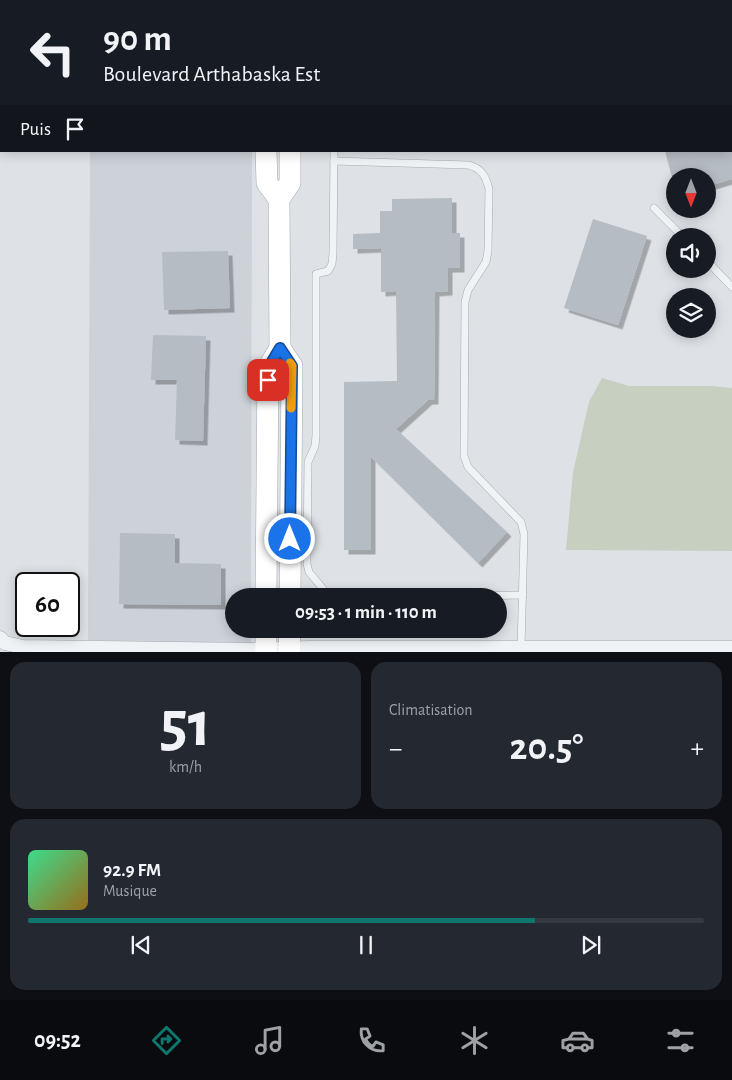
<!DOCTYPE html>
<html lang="fr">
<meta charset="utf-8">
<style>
body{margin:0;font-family:"Alegreya Sans",sans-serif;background:#242831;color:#f1f3f6;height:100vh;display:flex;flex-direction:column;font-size:19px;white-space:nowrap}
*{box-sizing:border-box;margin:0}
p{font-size:16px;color:#9ea1a6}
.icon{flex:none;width:28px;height:28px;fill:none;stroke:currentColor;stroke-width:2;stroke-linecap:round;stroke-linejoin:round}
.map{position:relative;height:652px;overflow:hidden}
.side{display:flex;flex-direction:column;gap:10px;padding:10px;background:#0d0f14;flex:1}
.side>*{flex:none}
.top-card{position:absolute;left:0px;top:0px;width:732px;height:152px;box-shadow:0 2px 12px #0003;background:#171b24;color:#f1f3f6;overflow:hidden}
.needle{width:32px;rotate:180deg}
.buttons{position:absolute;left:666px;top:168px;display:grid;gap:10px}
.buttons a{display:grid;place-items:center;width:50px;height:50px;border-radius:50%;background:#171b24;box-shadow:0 2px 12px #0003;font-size:25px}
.speed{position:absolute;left:15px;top:572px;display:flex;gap:10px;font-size:25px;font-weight:700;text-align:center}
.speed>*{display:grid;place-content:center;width:65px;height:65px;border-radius:50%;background:#171b24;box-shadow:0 2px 12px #0003;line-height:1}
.speed .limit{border:2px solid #111;border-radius:8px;background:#fff;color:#111}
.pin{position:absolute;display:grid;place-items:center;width:42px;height:42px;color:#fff;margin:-21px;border-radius:10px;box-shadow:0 2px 8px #0006}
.me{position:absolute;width:55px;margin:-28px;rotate:0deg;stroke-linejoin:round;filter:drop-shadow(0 0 4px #0008)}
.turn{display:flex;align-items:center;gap:18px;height:105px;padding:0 20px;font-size:22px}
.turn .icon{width:65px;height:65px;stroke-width:2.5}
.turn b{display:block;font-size:35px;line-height:42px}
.then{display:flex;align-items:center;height:48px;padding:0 20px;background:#0003;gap:10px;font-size:19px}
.big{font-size:38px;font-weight:600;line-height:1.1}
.side .card{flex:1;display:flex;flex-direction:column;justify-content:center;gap:8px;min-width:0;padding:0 18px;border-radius:15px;background:#242831}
.side .dial{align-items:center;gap:0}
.dial b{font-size:65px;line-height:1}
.song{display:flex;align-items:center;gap:15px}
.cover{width:60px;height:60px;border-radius:8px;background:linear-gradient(135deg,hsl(150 70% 55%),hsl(40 70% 35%))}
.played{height:5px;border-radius:2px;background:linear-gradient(90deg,#0f766e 75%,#363941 75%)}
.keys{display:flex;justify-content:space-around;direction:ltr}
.heat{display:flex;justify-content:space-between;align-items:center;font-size:28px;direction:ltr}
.side .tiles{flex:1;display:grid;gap:10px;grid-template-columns:1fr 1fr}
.card:last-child{grid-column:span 2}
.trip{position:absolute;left:225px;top:588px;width:282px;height:50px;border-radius:25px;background:#171b24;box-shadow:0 2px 12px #0003;font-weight:600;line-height:50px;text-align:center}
.tab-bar{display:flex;height:80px;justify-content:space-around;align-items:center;background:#090b0e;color:#9ea1a6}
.tab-bar .icon{width:35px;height:35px}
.tab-bar .on{color:#0f766e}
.tab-bar b{font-size:22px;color:#f1f3f6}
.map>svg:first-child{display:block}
.built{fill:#ccd2d8}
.green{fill:#c6cfc0}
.building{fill:#b6bcc3;filter:url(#shadow)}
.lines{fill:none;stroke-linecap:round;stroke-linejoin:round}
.service-casing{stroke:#a4aab0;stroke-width:8}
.minor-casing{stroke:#a4aab0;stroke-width:15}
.tertiary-casing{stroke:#a4aab0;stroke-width:18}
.primary-casing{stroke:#9fa8b1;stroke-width:22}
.service{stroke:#f0f3f5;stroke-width:7}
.minor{stroke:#f0f3f5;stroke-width:14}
.tertiary{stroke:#f0f3f5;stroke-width:16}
.primary{stroke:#fff;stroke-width:21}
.route-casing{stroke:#114b97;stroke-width:12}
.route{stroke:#1a73e8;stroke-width:9}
.slow{stroke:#f59e0b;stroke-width:9}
</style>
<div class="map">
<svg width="732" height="653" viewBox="0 0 732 653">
<defs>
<filter id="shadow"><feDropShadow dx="4.5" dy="4.5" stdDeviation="0" flood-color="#0004"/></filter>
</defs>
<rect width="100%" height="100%" fill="#dee2e6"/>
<g class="built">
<rect x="91" y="0" width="162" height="1"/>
<path d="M90,151h162l-1,445h-17v33h17v23l-163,1z"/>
</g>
<path class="green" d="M602,378l27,8h83l20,2v163l-166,-1 7,-78 16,-70z"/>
<g class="building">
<path d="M665,151h67v28l-24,7v-10h-33l-1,9z"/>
<path d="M452,198v35h8v35h-12v23l-13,1 -1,108h-6l-32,29 111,103 -29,31 -107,-106v93h-27v-168l53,-1 -1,-90 -15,1v-44l-28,1v-15l27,-1v-22h12v-12z"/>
<path d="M593,219l54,17 -29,89 -54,-17z"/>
<path d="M228,251l2,57 -66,2 -2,-58z"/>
<path d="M153,335l53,1 -3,105 -28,-1 2,-60h-26z"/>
<path d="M120,533l55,1v29l46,1v41l-102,-1z"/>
</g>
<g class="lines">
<defs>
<g id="service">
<path d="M332,0v1"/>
<path d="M334,161l134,4c14,3 18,12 21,24l-1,62 -2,11 -18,28 -3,12 -1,154 4,11 53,55 3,12 -3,114"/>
<path d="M654,208l28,28"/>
<path d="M708,262l24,25"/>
<path d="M329,596l-20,-24 -2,-8 1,-102 7,-16 1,-11v-161l12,-3 4,-7 1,-11 1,-102"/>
<path d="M476,596l47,-1"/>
</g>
<path id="minor" d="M0,638l5,5 18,4 228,3 58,-2h423"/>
<g id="tertiary">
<path d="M29,1l1,-1"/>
<path d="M0,33l1,-1"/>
</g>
<g id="primary">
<path d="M266,0v1"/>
<path d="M291,1v-1"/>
<path d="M266,151l1,32 12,16"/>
<path d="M280,348l12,18 -2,230"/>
<path d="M266,596l2,-228 12,-20 -1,-149 11,-16v-32"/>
<path d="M266,629v24"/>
<path d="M289,653l1,-24"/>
</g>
</defs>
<use href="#service" class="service-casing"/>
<use href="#minor" class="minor-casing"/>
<use href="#tertiary" class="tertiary-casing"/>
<use href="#primary" class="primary-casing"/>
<use href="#service" class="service"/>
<use href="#minor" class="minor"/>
<use href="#tertiary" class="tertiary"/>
<use href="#primary" class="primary"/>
</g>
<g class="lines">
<defs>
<path id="route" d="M268,380v-12l12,-20 12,18 -2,173"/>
</defs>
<use href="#route" class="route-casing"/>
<use href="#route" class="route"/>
<path class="slow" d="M290,363l2,3 -1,42"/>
</g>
</svg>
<div class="buttons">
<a><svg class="needle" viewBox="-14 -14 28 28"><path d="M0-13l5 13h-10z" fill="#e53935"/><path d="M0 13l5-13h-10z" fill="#9ea1a6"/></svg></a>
<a><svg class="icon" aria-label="sound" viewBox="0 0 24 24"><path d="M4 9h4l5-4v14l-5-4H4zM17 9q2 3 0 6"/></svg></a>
<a><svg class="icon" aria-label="layers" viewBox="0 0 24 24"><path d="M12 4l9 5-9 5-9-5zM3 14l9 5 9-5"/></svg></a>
</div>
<div class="speed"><div class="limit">60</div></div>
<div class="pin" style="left:268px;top:380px;background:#d93025"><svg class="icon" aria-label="arrive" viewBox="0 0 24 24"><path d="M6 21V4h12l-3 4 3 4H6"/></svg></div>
<svg class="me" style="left:290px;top:539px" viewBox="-20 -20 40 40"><circle r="17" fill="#1a73e8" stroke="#fff" stroke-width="3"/><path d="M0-11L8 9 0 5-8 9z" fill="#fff"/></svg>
<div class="trip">09:53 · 1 min · 110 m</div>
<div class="top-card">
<div class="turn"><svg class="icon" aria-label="left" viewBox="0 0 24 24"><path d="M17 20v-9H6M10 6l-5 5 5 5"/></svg><div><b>90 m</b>Boulevard Arthabaska Est</div></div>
<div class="then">Puis<svg class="icon" aria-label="arrive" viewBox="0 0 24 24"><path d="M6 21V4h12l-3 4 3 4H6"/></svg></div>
</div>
</div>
<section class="side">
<div class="tiles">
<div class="card dial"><b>51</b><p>km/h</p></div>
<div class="card"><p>Climatisation</p>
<div class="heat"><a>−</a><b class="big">20.5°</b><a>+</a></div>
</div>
<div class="card">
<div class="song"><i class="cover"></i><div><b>92.9 FM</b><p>Musique</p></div></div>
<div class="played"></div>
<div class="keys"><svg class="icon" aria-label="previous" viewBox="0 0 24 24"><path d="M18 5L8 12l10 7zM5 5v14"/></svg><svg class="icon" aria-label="pause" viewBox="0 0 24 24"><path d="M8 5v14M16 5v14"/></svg><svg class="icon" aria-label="next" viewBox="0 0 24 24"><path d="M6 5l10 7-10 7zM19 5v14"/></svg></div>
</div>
</div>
</section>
<nav class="tab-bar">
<b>09:52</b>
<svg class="icon on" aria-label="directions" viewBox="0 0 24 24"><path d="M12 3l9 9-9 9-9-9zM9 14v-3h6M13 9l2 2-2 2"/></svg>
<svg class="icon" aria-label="music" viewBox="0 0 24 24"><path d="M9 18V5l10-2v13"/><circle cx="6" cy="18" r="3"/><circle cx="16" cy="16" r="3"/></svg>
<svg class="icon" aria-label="phone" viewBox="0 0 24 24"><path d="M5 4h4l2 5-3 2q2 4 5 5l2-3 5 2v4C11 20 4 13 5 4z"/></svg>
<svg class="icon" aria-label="climate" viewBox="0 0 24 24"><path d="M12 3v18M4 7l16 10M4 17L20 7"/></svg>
<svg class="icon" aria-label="car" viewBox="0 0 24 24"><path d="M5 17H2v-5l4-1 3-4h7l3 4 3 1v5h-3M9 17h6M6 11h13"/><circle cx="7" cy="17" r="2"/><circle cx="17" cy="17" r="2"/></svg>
<svg class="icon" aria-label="filters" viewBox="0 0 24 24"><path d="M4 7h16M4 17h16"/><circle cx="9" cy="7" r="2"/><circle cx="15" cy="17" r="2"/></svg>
</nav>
